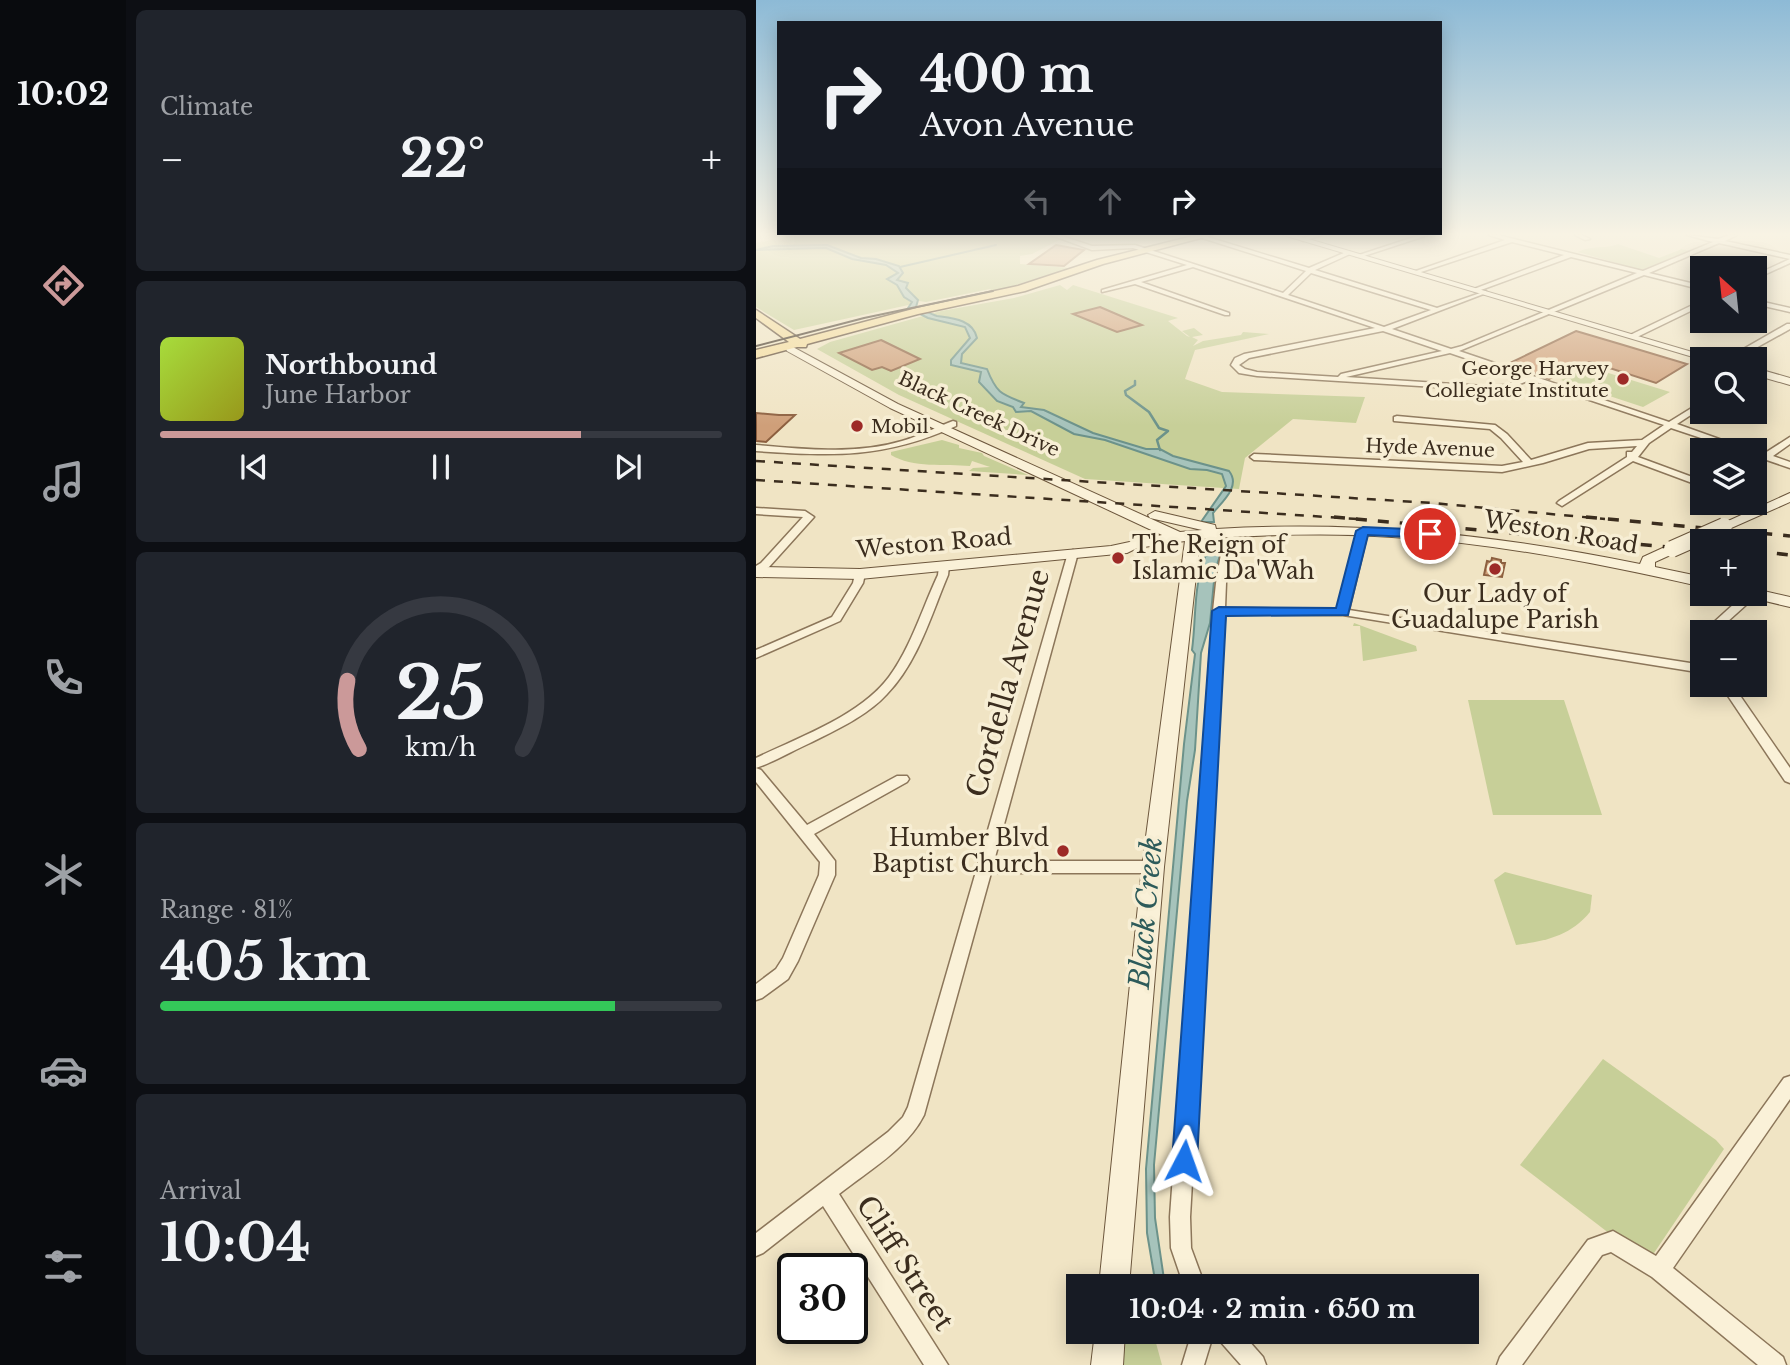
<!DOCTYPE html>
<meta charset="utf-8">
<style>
body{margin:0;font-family:"Libre Baskerville",serif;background:#20242c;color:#f1f3f6;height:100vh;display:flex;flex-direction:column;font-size:26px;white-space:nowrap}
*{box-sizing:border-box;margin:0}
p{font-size:23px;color:#9ea1a6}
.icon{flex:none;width:38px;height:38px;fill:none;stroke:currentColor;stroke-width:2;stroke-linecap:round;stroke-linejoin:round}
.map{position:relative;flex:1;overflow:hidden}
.panel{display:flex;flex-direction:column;gap:10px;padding:10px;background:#0d0f14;width:630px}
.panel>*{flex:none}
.hud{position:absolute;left:21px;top:21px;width:665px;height:214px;border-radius:0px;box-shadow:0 4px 18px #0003;background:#171b24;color:#f1f3f6;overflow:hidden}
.needle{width:46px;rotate:333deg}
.tools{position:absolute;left:934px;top:256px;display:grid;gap:14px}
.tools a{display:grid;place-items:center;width:77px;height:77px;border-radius:0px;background:#171b24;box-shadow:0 4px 18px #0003;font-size:35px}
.speed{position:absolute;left:21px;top:1253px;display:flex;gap:14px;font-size:35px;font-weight:700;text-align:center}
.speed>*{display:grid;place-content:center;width:91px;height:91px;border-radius:50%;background:#171b24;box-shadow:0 4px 18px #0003;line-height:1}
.speed .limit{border:4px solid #111;border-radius:10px;background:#fff;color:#111}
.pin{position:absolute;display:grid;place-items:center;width:60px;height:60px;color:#fff;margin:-30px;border:4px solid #fff;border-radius:50%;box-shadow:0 2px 7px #0007}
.me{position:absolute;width:77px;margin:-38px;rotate:4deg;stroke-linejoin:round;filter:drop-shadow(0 0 5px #0008)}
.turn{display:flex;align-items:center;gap:24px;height:147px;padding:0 28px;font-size:32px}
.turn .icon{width:91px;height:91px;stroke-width:2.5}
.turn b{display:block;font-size:49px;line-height:60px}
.lanes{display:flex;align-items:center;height:66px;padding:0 28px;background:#0003;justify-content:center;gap:35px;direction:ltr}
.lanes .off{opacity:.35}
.big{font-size:52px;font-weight:800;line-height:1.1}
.panel .widget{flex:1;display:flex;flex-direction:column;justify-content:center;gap:10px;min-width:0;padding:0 24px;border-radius:10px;background:#20242c}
.panel .dial{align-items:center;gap:0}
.dial svg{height:182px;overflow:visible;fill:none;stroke:#363941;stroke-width:7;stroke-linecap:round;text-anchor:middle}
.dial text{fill:#f1f3f6;stroke:none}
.song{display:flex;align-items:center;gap:21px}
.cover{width:84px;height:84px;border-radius:10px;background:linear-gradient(135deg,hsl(80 70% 55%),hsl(60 70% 35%))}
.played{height:7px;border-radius:4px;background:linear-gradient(90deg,#cb9999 75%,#363941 75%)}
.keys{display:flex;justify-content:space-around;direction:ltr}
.heat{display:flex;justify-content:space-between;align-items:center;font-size:38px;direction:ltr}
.charge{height:10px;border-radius:5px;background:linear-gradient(90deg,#34c759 81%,#363941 0)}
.trip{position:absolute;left:310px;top:1274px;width:413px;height:70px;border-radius:0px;background:#171b24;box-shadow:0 4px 18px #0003;font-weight:800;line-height:70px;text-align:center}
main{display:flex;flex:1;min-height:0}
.menu{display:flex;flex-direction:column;width:126px;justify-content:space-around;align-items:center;background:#090b0e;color:#9ea1a6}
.menu .icon{width:49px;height:49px}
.menu .on{color:#cb9999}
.menu b{font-size:32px;color:#f1f3f6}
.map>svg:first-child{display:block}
.green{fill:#c7cf98}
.water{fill:#a6c3bb;stroke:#6c928a;stroke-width:2}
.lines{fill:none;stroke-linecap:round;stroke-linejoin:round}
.stream-far1{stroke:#6c928a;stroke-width:2}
.stream{stroke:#6c928a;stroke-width:2.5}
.building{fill:#cf9f79;stroke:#8c5f3f;stroke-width:2}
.street-casing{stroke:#8c765a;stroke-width:3}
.secondary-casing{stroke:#6d573d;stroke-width:2}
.primary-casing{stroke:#59432e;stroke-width:3}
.street{fill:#faf1d8;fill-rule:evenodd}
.secondary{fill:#faf1d8;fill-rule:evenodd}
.primary{fill:#f4db9b;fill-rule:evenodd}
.tram{stroke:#3b2d1e;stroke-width:2}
.rail-far1{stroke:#3b2d1e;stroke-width:2.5;stroke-dasharray:9 9;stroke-linecap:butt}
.rail{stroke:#3b2d1e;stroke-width:3.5;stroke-dasharray:11 11;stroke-linecap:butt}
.secondary-bridge-casing{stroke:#6d573d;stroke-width:18;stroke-linecap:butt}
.secondary-bridge{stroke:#faf1d8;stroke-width:16}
.route{fill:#1a73e8;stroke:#114b97;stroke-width:2}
.poi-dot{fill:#9d2a27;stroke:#f7eed4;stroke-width:2.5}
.labels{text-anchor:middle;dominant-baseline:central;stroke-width:7;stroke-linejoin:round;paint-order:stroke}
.far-poi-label{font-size:19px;fill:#3b2d1e;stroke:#f7eed4;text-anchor:end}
.far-street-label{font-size:19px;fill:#3b2d1e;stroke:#f7eed4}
.street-label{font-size:23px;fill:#3b2d1e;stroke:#f7eed4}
.poi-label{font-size:23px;fill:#3b2d1e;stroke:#f7eed4;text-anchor:start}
.near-street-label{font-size:28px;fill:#3b2d1e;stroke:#f7eed4}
.near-water-label{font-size:28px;font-style:italic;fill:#2d5b5a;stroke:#f7eed4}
</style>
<main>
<nav class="menu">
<b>10:02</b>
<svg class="icon on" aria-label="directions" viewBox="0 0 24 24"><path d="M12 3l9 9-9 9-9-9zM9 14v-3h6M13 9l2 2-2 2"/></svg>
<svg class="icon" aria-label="music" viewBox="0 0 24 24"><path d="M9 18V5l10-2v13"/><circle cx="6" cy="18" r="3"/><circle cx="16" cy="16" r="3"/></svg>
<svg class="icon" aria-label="phone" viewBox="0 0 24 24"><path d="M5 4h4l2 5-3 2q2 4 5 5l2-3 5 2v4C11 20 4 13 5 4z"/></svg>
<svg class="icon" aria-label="climate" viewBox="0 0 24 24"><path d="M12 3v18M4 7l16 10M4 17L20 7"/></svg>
<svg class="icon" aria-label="car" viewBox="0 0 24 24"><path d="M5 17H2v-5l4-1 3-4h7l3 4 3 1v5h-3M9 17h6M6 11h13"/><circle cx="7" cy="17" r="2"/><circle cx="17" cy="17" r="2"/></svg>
<svg class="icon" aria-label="filters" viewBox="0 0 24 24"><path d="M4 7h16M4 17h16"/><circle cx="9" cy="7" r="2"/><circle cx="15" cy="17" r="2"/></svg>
</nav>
<section class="panel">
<div class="widget"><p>Climate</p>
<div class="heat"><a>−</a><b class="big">22°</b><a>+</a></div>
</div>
<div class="widget">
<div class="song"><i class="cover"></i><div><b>Northbound</b><p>June Harbor</p></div></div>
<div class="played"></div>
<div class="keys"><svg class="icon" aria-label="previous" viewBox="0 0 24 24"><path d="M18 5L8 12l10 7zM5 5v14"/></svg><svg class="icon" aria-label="pause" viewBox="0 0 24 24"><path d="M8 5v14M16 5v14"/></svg><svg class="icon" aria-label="next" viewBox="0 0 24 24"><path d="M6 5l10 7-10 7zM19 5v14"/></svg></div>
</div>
<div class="widget dial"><svg viewBox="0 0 100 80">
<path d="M14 69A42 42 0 1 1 86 69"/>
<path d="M14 69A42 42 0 0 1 9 39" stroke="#cb9999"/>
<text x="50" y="56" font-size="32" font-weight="700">25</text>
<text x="50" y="72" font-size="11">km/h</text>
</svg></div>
<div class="widget"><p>Range · 81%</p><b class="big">405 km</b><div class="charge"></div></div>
<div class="widget"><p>Arrival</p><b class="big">10:04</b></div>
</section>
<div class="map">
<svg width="1034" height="1365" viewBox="0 0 1034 1365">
<rect width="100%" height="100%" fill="#f0e4c4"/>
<g class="green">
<path d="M39,235h256l10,4 -29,15 -12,2v8l50,4 -76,24 -4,-3 -64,13 -7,-1 -11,-9 -4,5 9,7 -119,26 -38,-23v-64z"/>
<path d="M862,244l41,14 23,-9 7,2 -48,19 -63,-18c13,-7 30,-3 40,-8z"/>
<path d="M304,285l7,5 6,-5 105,33 -10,3 19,15 3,1 -8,-6 12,-3 9,7 -11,2 6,3 -5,6 10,-5 38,-6 2,-3 26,2 -74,16 -10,29 37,13 143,5 -9,26 -63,-4 -48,39 -6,31 -154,-10 -186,-84 -82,-46 13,-7 111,-31 73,-13z"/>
<path d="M833,367l81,25 -27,15 -82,-27z"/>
<path d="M186,440l17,5v3l23,5 2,3 44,19 -59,-4 4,-3 17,-1 -18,-6 -2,5c-24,-2 -58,2 -79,-11v-3z"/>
<path d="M598,623l62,23 1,5 -54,10 -3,-35h-7z"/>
<path d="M712,700h96l38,115h-109z"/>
<path d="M749,872l87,23 -2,17c-20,24 -44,29 -74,33l-22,-65z"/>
<path d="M847,1059l113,81 8,9 -72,107 -38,-19 -94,-72z"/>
<path d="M369,1332h28l9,33h-43l3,-26z"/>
</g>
<g class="water">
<path d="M71,245l34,13 15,1 23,7 4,7 -6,7 11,3 -2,5 12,12 -2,7c6,2 14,7 21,9 14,2 36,3 40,22l-15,16 -1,9 26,6c9,23 13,25 37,34l-3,4 23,3 49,23 53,16h14l13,7 56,15c12,15 -6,30 -16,42l1,9h-13l25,-36 -4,-12 -15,-4 -17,-1 -85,-29 -31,-6 -43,-23 -15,1 -3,-5 -16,-6 -18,-19 2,-10 -30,-7v-5l19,-22 -5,-11 -37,-9 -20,-10 4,-6 -8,-5 -7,-12 -10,-6 11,-6 -12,-8 -34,-6 -26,-11 -70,2 17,-4z"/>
<path d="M467,546l-8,25 -5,52 -9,30 -6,97 -8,51 -33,364 1,53 10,68h-9l-9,-53 -1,-64 38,-425 11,-90 -3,-4c5,-37 0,-66 17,-102z"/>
</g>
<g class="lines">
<path class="stream-far1" d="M144,267l96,-22"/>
<path class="stream" d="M379,381v4l-10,6 1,4 23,17 10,16 9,3 -11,9 3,10"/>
</g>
<g class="building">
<path d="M300,245l28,5 -20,16 -35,-2z"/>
<path d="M344,307l42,18 -25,7 -44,-18z"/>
<path d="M820,331l44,13 67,20 -31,19 -65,-21 -12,2 -30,15 -39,-16z"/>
<path d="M125,340l39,19 -29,12 -9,-4 -10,3 -33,-17z"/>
<path d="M0,413l23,2h16l-29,27 -10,-1z"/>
<path d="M736,558l9,2v3h4l-3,14 -18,-2 3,-14 4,1z"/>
</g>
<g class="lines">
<defs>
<g id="street">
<path d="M295,235h8l33,11 43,-1 148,48 23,-22 -110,-35 5,-1 108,33 37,-16h4v2l-35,16 122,38 49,-17v2l-94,36 59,20 11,-3 175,-73 -66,-16 -93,34h-4v-2l90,-34 -52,-13 -94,31 -5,-1 92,-32 -16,-5h9l145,36 70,-29 -26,-7 31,4 12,-4h7l-12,6 65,14v4l-71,-16 -70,30 54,13v4l-59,-15 -185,76 210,71 34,-21v6l-26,17 73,26h-13l-66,-22 -22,15 -11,14 65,24v6l-70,-26 -71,45 -5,-3 2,-2 68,-44v-5h5l5,-6 -48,3 -46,14 -41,9 -248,-12 -4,-3 4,-3 248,12 21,-4 -22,-24 -11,-9 -96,-8v-4l3,-1 98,9 12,9 24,26 57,-17 54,-3 22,-15 -134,-45 -23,9 -23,1 -227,-14 -18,-3 -8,-8 4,-7 9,-4 131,-26 -182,-61 -52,15 88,31v2h-4l-90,-31 -33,8v-2l85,-25 -54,-17 -41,2zM555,273l120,37 -47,17 -96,-32zM627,331l59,20 -101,23 -3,3 -81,-5 -12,-3 -6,-4 10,-7zM694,353l73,25 -17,7 -22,1 -138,-9z"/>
<path d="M557,235h9l-19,6 -3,-2z"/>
<path d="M664,235h8l-67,22 -5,-1z"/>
<path d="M819,235h7l8,4 -5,1z"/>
<path d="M1034,259v4l-35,16v-4z"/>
<path d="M947,300v5l-68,33 -7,-2z"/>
<path d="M999,300l35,8v4l-35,-8z"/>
<path d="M1031,324h3v5l-54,30h-10z"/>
<path d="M197,421l3,1v4c-73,33 -122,30 -200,25v-6c48,4 99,10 146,-4 18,-5 34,-14 51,-20z"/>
<path d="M1034,437v7l-17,12 17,6v6l-35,-12v-6l10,3z"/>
<path d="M999,500l15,8 -2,2h-6l-14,-8h7z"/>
<path d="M0,508l49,3 9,6 -45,50 -13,6v-7l5,-3 42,-46 -47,-3z"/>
<path d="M607,528l5,3 -19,79 354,55v8l-360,-58 -118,-1 -35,603 1,31 14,38h-21l-13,-38 -1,-31 43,-606 3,-28 6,-35 5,-3 5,3 -6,35 -1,25 113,1 20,-78z"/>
<path d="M317,550l5,3 -84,308h159l5,2 2,4 -2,4 -5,2h-162l-67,242c-17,34 -56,56 -85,79l109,171h-24l-101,-159 -60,47 -7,3v-23l132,-101 15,-15 5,-10 160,-554z"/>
<path d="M188,563l5,3 -1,9c-17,40 -30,87 -61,119 -20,22 -51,36 -77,49 -18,8 -36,19 -54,25v-10c43,-21 104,-42 133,-81 22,-30 33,-68 49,-102l1,-9z"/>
<path d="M104,571l5,3 -2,9 -23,38 -84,37v-8l76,-33 21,-34 2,-9z"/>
<path d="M1000,592l1,2 -1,2 -40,36h-13l43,-39z"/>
<path d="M947,634v18l-6,-3v-12z"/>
<path d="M964,684h12l58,84v15l-5,-2z"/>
<path d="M0,768l5,2 46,55 90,-49h10l2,3 -2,3 -93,52 21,27v14l-37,86 -10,18 -26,19 -6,2v-16l20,-15 7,-11 36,-83 1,-13 -64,-80z"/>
<path d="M1034,1076v23l-117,169 110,89 3,8h-28l-106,-88 -41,-25 -9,3 -80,110h-25l3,-8 88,-117 25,-9 43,25 128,-178z"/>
<path d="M436,1332h22l-10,33h-22z"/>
<path d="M460,1332h25l22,25 3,8h-25l-22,-25z"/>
</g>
<g id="secondary">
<path d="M527,235h12l421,124 -13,1z"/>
<path d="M35,346l107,58 282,128 22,-2 -52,-12 -2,-3 7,-4 60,14 1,4c144,-9 283,6 424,35l3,-7 24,-11h10l2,3 -2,3 -22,10v5l48,10v10c-102,-23 -206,-44 -311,-50 -64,-5 -128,-2 -192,2l-36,328 -35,419h-30l43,-419 43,-326 -48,7 -10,5 -267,26 -104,-2v-10l104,2 251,-23 51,-11 -272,-127 -103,-57 -1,-2z"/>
<path d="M999,368l35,10v7l-35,-10z"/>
<path d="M1034,493v9l-61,27 -5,1 -7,-4z"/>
<path d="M999,589l35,8v10l-46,-11 -2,-3h13z"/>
<path d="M339,1332h30l-2,33h-32z"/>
</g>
<path id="primary" d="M441,235h15l-109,29 -78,27 -107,23 -111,30 -1,3h-9l-41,11v-8l33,-8 -33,-24v-8l44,29 117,-31 101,-22 79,-26z"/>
</defs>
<use href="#street" class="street-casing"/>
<use href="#secondary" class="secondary-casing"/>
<use href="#primary" class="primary-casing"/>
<use href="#street" class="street"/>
<use href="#secondary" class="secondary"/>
<use href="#primary" class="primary"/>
<path class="tram" d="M0,346l108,-28 129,-27"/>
<g class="rail-far1">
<path d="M0,461l676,42 173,16"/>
<path d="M0,480l602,39"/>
</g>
<g class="rail">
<path d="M578,517l369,33"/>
<path d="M830,517l204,19"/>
<path d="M999,551l35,4"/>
</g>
<defs>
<path id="secondary-bridge" d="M916,549l52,-23"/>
</defs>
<use href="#secondary-bridge" class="secondary-bridge-casing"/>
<use href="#secondary-bridge" class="secondary-bridge"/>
</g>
<linearGradient id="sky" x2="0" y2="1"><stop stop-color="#8dbad6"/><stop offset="0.55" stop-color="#f8f3e4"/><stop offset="1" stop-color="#f8f3e4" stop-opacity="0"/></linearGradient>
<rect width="1034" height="426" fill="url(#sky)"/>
<path class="route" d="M607,527l67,3 6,4 -6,4 -62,-3 -20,80 -122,1 -29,545 -4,9 -9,4 -9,-4 -3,-9 40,-550 7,-4 117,1 20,-77z"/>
<g class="poi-dot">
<circle cx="867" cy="379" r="7"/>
<circle cx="101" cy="426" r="7"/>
<circle cx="362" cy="558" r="7"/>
<circle cx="739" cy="569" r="7"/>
<circle cx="307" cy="851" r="7"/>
</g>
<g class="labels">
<g class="far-poi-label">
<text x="853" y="368">George Harvey<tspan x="853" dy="22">Collegiate Institute</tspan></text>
<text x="115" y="426" text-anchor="start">Mobil</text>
</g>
<g class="far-street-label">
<text transform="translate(223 414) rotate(25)">Black Creek Drive</text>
<text transform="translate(674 448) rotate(2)">Hyde Avenue</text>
</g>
<g class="street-label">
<text transform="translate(805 532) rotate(10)">Weston Road</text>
<text transform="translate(178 543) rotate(-5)">Weston Road</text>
</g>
<g class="poi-label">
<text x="376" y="545">The Reign of<tspan x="376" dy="26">Islamic Da'Wah</tspan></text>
<text x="739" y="594" text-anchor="middle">Our Lady of<tspan x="739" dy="26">Guadalupe Parish</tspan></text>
<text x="293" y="838" text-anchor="end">Humber Blvd<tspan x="293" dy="26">Baptist Church</tspan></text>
</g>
<g class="near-street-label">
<text transform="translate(252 683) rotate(-74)">Cordella Avenue</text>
<text transform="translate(149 1263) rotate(57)">Cliff Street</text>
</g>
<g class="near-water-label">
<text transform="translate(390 913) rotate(-85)">Black Creek</text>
</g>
</g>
</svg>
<div class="tools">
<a><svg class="needle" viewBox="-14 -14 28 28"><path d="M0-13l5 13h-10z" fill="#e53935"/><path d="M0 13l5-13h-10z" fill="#9ea1a6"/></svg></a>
<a><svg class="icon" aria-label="search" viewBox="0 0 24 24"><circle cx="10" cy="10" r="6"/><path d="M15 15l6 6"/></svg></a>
<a><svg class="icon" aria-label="layers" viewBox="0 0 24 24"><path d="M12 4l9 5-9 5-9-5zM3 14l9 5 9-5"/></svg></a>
<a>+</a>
<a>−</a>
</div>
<div class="speed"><div class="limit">30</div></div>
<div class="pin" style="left:674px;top:534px;background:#d93025"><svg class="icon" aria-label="arrive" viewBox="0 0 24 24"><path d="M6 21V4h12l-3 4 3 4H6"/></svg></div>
<svg class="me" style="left:428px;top:1161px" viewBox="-20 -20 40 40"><path d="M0-17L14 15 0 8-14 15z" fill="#1a73e8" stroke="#fff" stroke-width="4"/></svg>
<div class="trip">10:04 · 2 min · 650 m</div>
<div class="hud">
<div class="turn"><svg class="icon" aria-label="right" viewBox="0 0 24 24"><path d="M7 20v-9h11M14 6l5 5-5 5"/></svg><div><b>400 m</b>Avon Avenue</div></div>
<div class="lanes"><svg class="icon off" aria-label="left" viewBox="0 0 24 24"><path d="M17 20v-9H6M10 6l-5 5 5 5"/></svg><svg class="icon off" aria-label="ahead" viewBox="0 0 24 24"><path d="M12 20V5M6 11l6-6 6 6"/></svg><svg class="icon" aria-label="right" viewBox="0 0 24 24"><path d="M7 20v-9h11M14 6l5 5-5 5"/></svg></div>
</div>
</div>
</main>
